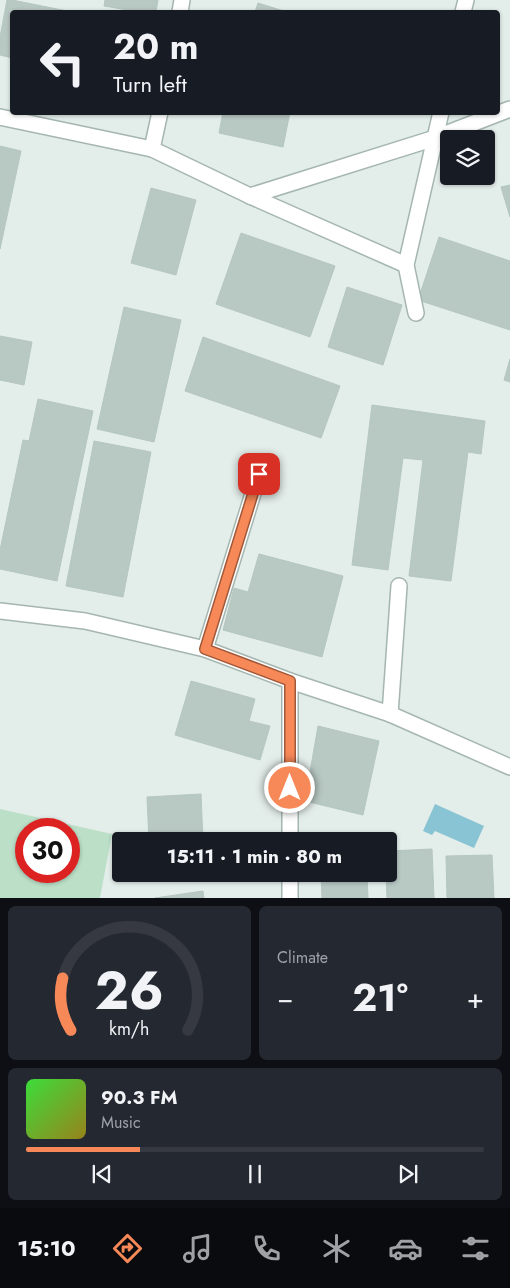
<!DOCTYPE html>
<meta charset="utf-8">
<style>
body{margin:0;font-family:Jost,sans-serif;background:#242831;color:#f1f3f6;height:100vh;display:flex;flex-direction:column;font-size:19px;white-space:nowrap}
*{box-sizing:border-box;margin:0}
p{font-size:16px;color:#9ea1a6}
.icon{flex:none;width:28px;height:28px;fill:none;stroke:currentColor;stroke-width:2;stroke-linecap:round;stroke-linejoin:round}
.map{position:relative;height:898px;overflow:hidden}
.side{display:flex;flex-direction:column;gap:8px;padding:8px;background:#0d0f14;flex:1}
.side>*{flex:none}
.top-card{position:absolute;left:10px;top:10px;width:490px;height:105px;border-radius:5px;box-shadow:0 1px 4px #0004;background:#171b24;color:#f1f3f6;overflow:hidden}
.buttons{position:absolute;left:440px;top:130px;display:grid;gap:10px}
.buttons a{display:grid;place-items:center;width:55px;height:55px;border-radius:5px;background:#171b24;box-shadow:0 1px 4px #0004;font-size:25px}
.speed{position:absolute;left:15px;top:818px;display:flex;gap:10px;font-size:25px;font-weight:700;text-align:center}
.speed>*{display:grid;place-content:center;width:65px;height:65px;border-radius:50%;background:#171b24;box-shadow:0 1px 4px #0004;line-height:1}
.speed .limit{border:8px solid #d22;background:#fff;color:#111}
.pin{position:absolute;display:grid;place-items:center;width:42px;height:42px;color:#fff;margin:-21px;border-radius:10px;box-shadow:0 2px 8px #0006}
.me{position:absolute;width:55px;margin:-28px;rotate:0deg;stroke-linejoin:round;filter:drop-shadow(0 0 4px #0008)}
.turn{display:flex;align-items:center;gap:18px;height:105px;padding:0 20px;font-size:22px}
.turn .icon{width:65px;height:65px;stroke-width:2.5}
.turn b{display:block;font-size:35px;line-height:42px}
.big{font-size:38px;font-weight:700;line-height:1.1}
.side .card{flex:1;display:flex;flex-direction:column;justify-content:center;gap:8px;min-width:0;padding:0 18px;border-radius:8px;background:#242831}
.side .dial{align-items:center;gap:0}
.dial svg{height:130px;overflow:visible;fill:none;stroke:#363941;stroke-width:7;stroke-linecap:round;text-anchor:middle}
.dial text{fill:#f1f3f6;stroke:none}
.song{display:flex;align-items:center;gap:15px}
.cover{width:60px;height:60px;border-radius:8px;background:linear-gradient(135deg,hsl(120 70% 55%),hsl(50 70% 35%))}
.played{height:5px;border-radius:2px;background:linear-gradient(90deg,#f78857 25%,#363941 25%)}
.keys{display:flex;justify-content:space-around;direction:ltr}
.heat{display:flex;justify-content:space-between;align-items:center;font-size:28px;direction:ltr}
.side .tiles{flex:1;display:grid;gap:8px;grid-template-columns:1fr 1fr}
.card:last-child{grid-column:span 2}
.trip{position:absolute;left:112px;top:832px;width:285px;height:50px;border-radius:5px;background:#171b24;box-shadow:0 1px 4px #0004;font-weight:700;line-height:50px;text-align:center}
.dock{display:flex;height:80px;justify-content:space-around;align-items:center;background:#090b0e;color:#9ea1a6}
.dock .icon{width:35px;height:35px}
.dock .on{color:#f78857}
.dock b{font-size:22px;color:#f1f3f6}
.map>svg:first-child{display:block}
.green{fill:#bbdfc7;fill-rule:evenodd}
.water{fill:#89c4d4}
.building{fill:#b8c8c3;stroke:#b5c7c1}
.lines{fill:none;stroke-linecap:round;stroke-linejoin:round}
.service-casing{stroke:#a5b6b1;stroke-width:18}
.minor-casing{stroke:#a5b6b1;stroke-width:18}
.service{stroke:#fff;stroke-width:15}
.minor{stroke:#fff;stroke-width:15}
.route-casing{stroke:#a15839;stroke-width:12}
.route{stroke:#f78857;stroke-width:9}
</style>
<div class="map">
<svg width="510" height="898" viewBox="0 0 510 898">
<rect width="100%" height="100%" fill="#e3ede9"/>
<path class="green" d="M0,809l112,25 -12,64h-100zM26,829h43v42h-43z"/>
<path class="water" d="M435,804l49,22 -10,22 -39,-17 -3,4 -9,-4z"/>
<g class="building">
<path d="M7,0h5l60,12h-60v46l-12,-3v-18z"/>
<path d="M105,0h53l-2,12h-16l-36,-6z"/>
<path d="M258,3l29,9h-32z"/>
<path d="M223,112h67l-7,35 -64,-14z"/>
<path d="M0,146l21,5 -21,98z"/>
<path d="M510,185v32l-9,-30z"/>
<path d="M151,188l45,12 -20,75 -45,-12z"/>
<path d="M241,233l94,33 -25,71 -94,-33z"/>
<path d="M439,237l71,24v69l-92,-30z"/>
<path d="M347,287l55,18 -19,60 -55,-18z"/>
<path d="M124,307l57,13 -27,122 -57,-13z"/>
<path d="M0,336l32,6 -8,43 -24,-5z"/>
<path d="M203,337l137,49 -19,52 -136,-47z"/>
<path d="M510,359v23l-6,-2z"/>
<path d="M38,399l55,12 -36,170 -57,-12v-19l23,-110 6,1z"/>
<path d="M372,405l113,16 -4,33 -13,-2 -17,129 -42,-5 14,-116 -20,-2 -15,112 -36,-5z"/>
<path d="M94,441l57,11 -28,145 -57,-11z"/>
<path d="M259,554l84,22 -21,81 -99,-27 11,-42 14,4z"/>
<path d="M191,681l64,18 -6,22 21,5 -10,34 -85,-25z"/>
<path d="M318,726l61,15 -16,74 -58,-14z"/>
<path d="M201,794l2,47h-54l-2,-44z"/>
<path d="M432,849l2,49h-47l-1,-24h3v-23z"/>
<path d="M492,855l2,43h-47l-1,-42z"/>
<path d="M321,874h46l1,24h-46z"/>
<path d="M203,891l1,7h-49z"/>
</g>
<g class="lines">
<defs>
<g id="service">
<path d="M205,649l54,-175"/>
<path d="M390,714l9,-128"/>
</g>
<g id="minor">
<path d="M180,12l2,-12"/>
<path d="M463,12l3,-12"/>
<path d="M0,117l152,32 8,-37"/>
<path d="M152,149l98,47 156,69"/>
<path d="M250,196l185,-58 75,-29"/>
<path d="M416,313l-10,-48 35,-153"/>
<path d="M0,611l85,10 120,28 85,32 100,33 120,53"/>
<path d="M290,681v160"/>
<path d="M290,874v24"/>
</g>
</defs>
<use href="#service" class="service-casing"/>
<use href="#minor" class="minor-casing"/>
<use href="#service" class="service"/>
<use href="#minor" class="minor"/>
</g>
<g class="lines">
<defs>
<path id="route" d="M259,474l-54,175 85,32v107"/>
</defs>
<use href="#route" class="route-casing"/>
<use href="#route" class="route"/>
</g>
</svg>
<div class="buttons">
<a><svg class="icon" aria-label="layers" viewBox="0 0 24 24"><path d="M12 4l9 5-9 5-9-5zM3 14l9 5 9-5"/></svg></a>
</div>
<div class="speed"><div class="limit">30</div></div>
<div class="pin" style="left:259px;top:474px;background:#d93025"><svg class="icon" aria-label="arrive" viewBox="0 0 24 24"><path d="M6 21V4h12l-3 4 3 4H6"/></svg></div>
<svg class="me" style="left:290px;top:788px" viewBox="-20 -20 40 40"><circle r="17" fill="#f78857" stroke="#fff" stroke-width="3"/><path d="M0-11L8 9 0 5-8 9z" fill="#fff"/></svg>
<div class="trip">15:11 · 1 min · 80 m</div>
<div class="top-card">
<div class="turn"><svg class="icon" aria-label="left" viewBox="0 0 24 24"><path d="M17 20v-9H6M10 6l-5 5 5 5"/></svg><div><b>20 m</b>Turn left</div></div>
</div>
</div>
<section class="side">
<div class="tiles">
<div class="card dial"><svg viewBox="0 0 100 80">
<path d="M14 69A42 42 0 1 1 86 69"/>
<path d="M14 69A42 42 0 0 1 9 37" stroke="#f78857"/>
<text x="50" y="56" font-size="32" font-weight="700">26</text>
<text x="50" y="72" font-size="11">km/h</text>
</svg></div>
<div class="card"><p>Climate</p>
<div class="heat"><a>−</a><b class="big">21°</b><a>+</a></div>
</div>
<div class="card">
<div class="song"><i class="cover"></i><div><b>90.3 FM</b><p>Music</p></div></div>
<div class="played"></div>
<div class="keys"><svg class="icon" aria-label="previous" viewBox="0 0 24 24"><path d="M18 5L8 12l10 7zM5 5v14"/></svg><svg class="icon" aria-label="pause" viewBox="0 0 24 24"><path d="M8 5v14M16 5v14"/></svg><svg class="icon" aria-label="next" viewBox="0 0 24 24"><path d="M6 5l10 7-10 7zM19 5v14"/></svg></div>
</div>
</div>
</section>
<nav class="dock">
<b>15:10</b>
<svg class="icon on" aria-label="directions" viewBox="0 0 24 24"><path d="M12 3l9 9-9 9-9-9zM9 14v-3h6M13 9l2 2-2 2"/></svg>
<svg class="icon" aria-label="music" viewBox="0 0 24 24"><path d="M9 18V5l10-2v13"/><circle cx="6" cy="18" r="3"/><circle cx="16" cy="16" r="3"/></svg>
<svg class="icon" aria-label="phone" viewBox="0 0 24 24"><path d="M5 4h4l2 5-3 2q2 4 5 5l2-3 5 2v4C11 20 4 13 5 4z"/></svg>
<svg class="icon" aria-label="climate" viewBox="0 0 24 24"><path d="M12 3v18M4 7l16 10M4 17L20 7"/></svg>
<svg class="icon" aria-label="car" viewBox="0 0 24 24"><path d="M5 17H2v-5l4-1 3-4h7l3 4 3 1v5h-3M9 17h6M6 11h13"/><circle cx="7" cy="17" r="2"/><circle cx="17" cy="17" r="2"/></svg>
<svg class="icon" aria-label="filters" viewBox="0 0 24 24"><path d="M4 7h16M4 17h16"/><circle cx="9" cy="7" r="2"/><circle cx="15" cy="17" r="2"/></svg>
</nav>
